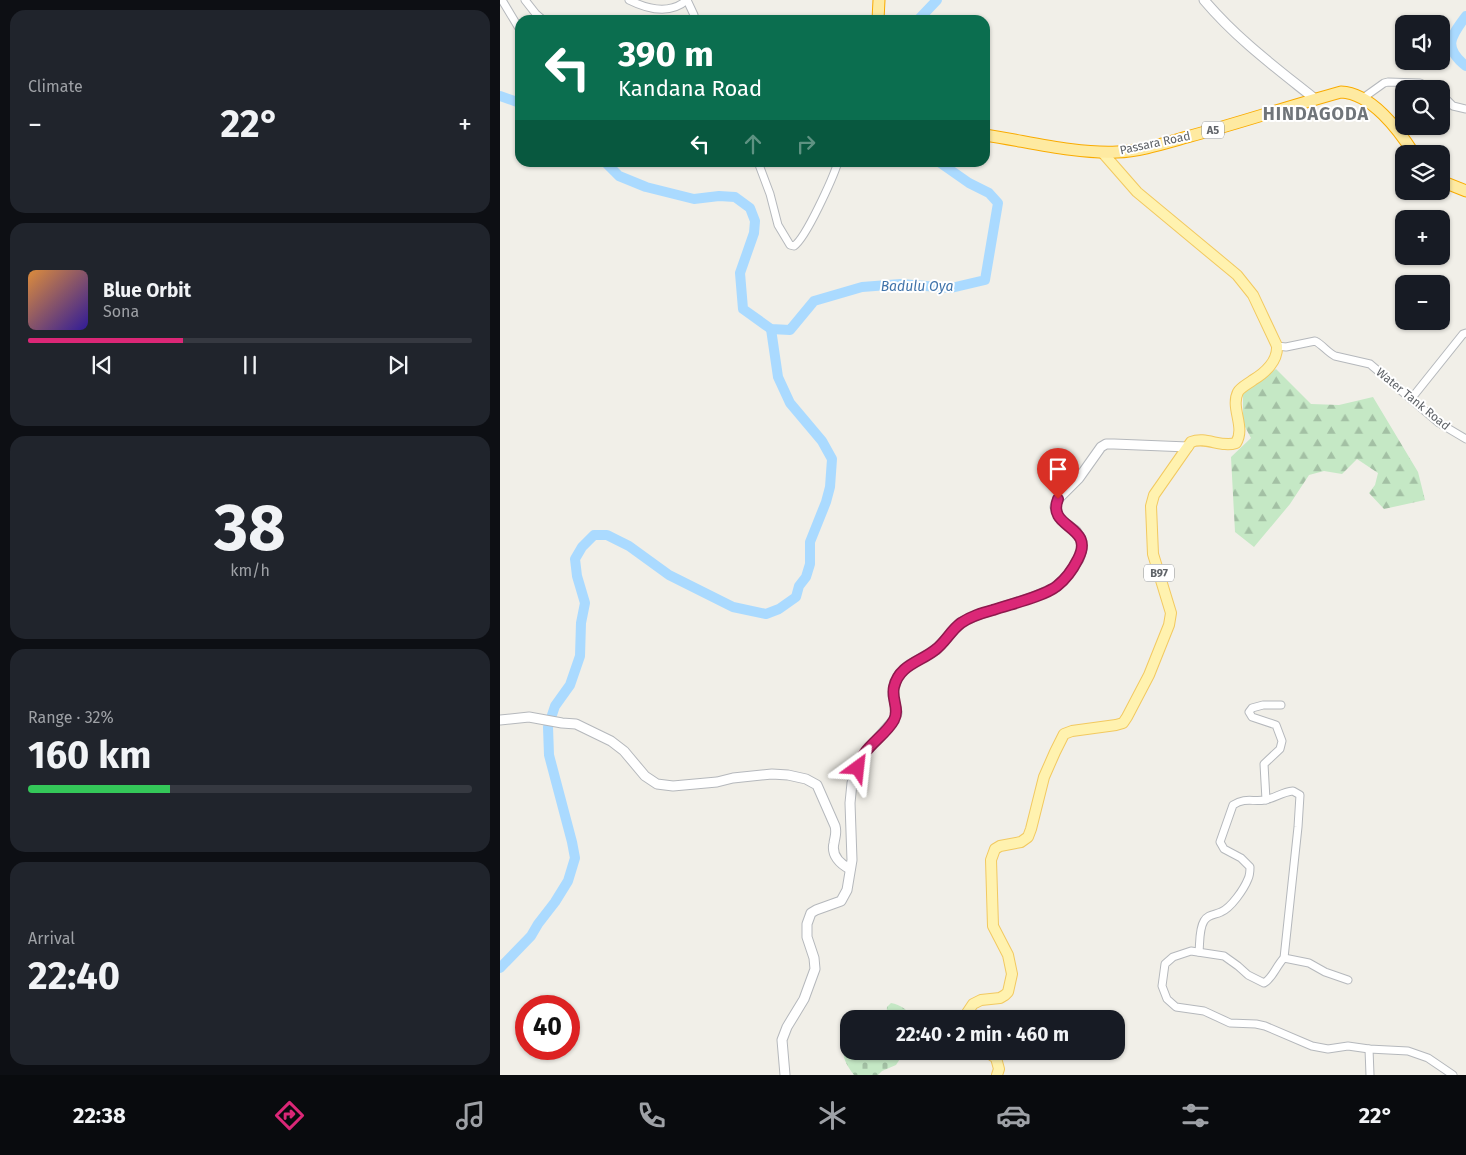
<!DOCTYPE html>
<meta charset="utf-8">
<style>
body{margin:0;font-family:"Fira Sans",sans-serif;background:#20242c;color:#f1f3f6;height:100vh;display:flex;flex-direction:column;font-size:19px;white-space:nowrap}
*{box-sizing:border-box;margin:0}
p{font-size:16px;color:#9ea1a6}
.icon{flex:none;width:28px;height:28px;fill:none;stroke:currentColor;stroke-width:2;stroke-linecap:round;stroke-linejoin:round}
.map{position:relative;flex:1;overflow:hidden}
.drawer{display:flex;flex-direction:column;gap:10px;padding:10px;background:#0d0f14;width:500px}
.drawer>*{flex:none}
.hud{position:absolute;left:15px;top:15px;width:475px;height:152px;border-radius:15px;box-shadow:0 1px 4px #0004;background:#0b6e4f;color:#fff;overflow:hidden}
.buttons{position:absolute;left:895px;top:15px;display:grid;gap:10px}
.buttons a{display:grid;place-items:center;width:55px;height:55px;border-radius:10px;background:#171b24;box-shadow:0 1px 4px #0004;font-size:25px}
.speed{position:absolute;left:15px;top:995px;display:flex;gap:10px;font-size:25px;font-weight:700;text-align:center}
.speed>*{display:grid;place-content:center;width:65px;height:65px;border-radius:50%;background:#171b24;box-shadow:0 1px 4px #0004;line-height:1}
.speed .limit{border:8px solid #d22;background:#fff;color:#111}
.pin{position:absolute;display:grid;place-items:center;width:42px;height:42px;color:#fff;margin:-51px -21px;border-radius:50% 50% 50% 0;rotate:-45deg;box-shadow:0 0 5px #0007}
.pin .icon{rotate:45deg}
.me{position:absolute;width:55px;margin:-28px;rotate:30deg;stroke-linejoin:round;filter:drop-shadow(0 0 4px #0008)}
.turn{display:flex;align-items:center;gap:18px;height:105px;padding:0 20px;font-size:22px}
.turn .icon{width:65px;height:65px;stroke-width:2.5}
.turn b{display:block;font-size:35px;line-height:42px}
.lanes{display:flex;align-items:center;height:48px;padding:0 20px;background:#0003;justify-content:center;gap:25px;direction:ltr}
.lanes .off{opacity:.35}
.big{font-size:38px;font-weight:700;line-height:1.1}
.drawer .tile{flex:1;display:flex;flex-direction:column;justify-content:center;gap:8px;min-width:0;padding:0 18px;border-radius:15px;background:#20242c}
.drawer .dial{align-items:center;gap:0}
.dial b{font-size:65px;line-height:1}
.song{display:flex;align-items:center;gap:15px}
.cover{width:60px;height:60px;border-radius:8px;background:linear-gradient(135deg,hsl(30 70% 55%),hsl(250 70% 35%))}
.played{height:5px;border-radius:2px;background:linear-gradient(90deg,#db2777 35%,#363941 35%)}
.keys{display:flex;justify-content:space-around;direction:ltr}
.heat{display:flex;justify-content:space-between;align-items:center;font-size:28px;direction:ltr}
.charge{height:8px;border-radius:4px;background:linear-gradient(90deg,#34c759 32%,#363941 0)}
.trip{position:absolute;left:340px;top:1010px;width:285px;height:50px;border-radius:15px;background:#171b24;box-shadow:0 1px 4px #0004;font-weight:700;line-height:50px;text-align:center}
.tab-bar{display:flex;height:80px;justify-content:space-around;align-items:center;background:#090b0e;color:#9ea1a6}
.tab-bar .icon{width:35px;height:35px}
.tab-bar .current{color:#db2777}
.tab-bar b{font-size:22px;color:#f1f3f6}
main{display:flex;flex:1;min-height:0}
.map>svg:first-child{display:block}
.forest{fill:url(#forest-firs)}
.cemetery{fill:url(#cemetery-stones)}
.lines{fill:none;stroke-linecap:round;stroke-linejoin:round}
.river{stroke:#aadaff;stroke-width:10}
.minor-casing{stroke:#b5b8bc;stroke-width:9}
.tertiary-casing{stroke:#b5b8bc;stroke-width:11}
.primary-casing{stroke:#f2c960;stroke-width:12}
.trunk-casing{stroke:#f9ab00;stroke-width:13}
.minor{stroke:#fff;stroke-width:7}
.tertiary{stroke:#fff;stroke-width:9}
.primary{stroke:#fff2af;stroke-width:10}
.trunk{stroke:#feeaa1;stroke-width:11}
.route-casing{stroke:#8e194d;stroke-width:12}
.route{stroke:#db2777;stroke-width:9}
.labels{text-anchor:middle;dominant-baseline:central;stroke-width:4;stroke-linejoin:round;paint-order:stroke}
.shield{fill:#fff;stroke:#8f9295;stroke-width:1}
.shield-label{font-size:11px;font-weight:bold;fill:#5f6368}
.street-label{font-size:12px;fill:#5f6368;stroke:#fff}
.water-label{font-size:14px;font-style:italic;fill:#4174aa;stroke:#fff}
.district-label{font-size:18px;font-weight:bold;letter-spacing:1px;fill:#70757a;stroke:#fff}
</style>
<main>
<section class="drawer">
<div class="tile"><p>Climate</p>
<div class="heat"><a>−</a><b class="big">22°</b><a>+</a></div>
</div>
<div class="tile">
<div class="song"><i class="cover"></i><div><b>Blue Orbit</b><p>Sona</p></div></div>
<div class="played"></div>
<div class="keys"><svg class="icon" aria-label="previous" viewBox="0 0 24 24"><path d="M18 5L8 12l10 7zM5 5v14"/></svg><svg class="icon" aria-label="pause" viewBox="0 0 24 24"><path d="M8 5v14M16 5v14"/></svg><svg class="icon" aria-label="next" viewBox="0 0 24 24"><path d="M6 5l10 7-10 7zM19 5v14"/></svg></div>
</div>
<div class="tile dial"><b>38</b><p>km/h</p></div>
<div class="tile"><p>Range · 32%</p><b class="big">160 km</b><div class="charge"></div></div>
<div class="tile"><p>Arrival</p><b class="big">22:40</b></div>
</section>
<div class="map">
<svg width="966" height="1075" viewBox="0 0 966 1075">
<defs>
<pattern id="forest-firs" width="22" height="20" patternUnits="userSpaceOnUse" patternTransform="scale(1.25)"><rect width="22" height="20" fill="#c5e8c5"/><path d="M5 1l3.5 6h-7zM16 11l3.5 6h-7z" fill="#a3c0a4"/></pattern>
<pattern id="cemetery-stones" width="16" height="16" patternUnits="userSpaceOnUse" patternTransform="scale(1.25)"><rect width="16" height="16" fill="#c5e8c5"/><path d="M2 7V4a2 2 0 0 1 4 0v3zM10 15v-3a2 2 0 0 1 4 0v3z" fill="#a3c0a4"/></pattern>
</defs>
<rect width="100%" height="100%" fill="#f1efe8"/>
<path class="forest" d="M776,369l35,35 28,1 34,-8 45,75 7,28 -41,9 -15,-16 6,-8 3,-12 -21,-14 -15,15 -18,-3 -15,4 -19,29 -36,43 -19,-15 -4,-75 20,-19 -8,-15v-30z"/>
<g class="cemetery">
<path d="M391,1003c10,1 18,10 27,16h-32l1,-12z"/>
<path d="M349,1037v14h56l-9,14 -14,6 -4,4h-24c-9,-12 -16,-24 -5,-38z"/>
</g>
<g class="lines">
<g class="river">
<path d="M966,16c-16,21 -23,32 0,50"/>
<path d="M418,20l19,-20"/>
<path d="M0,96l20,7"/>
<path d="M105,162l14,14 27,11 48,12 25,-3 16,1 15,11 5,13 -1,12 -14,40 3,36 28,20 19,1 24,-29 48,-14 39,-3 50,4 34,-8 13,-77 -9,-10 -20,-10 -30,-21"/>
<path d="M0,968l31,-32 7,-12 17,-22 13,-21 7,-23 -3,-16 -23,-87 -1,-28 7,-21 15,-21 10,-29 1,-33 4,-20 -8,-27 -2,-17 7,-12 12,-12h13l22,11 40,29 64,32 33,7 13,-5 17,-12 3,-11 7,-9 4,-13v-22l16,-40 4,-15 2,-28 -10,-18 -32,-38 -12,-26 -7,-48"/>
</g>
<defs>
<g id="minor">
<path d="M2,0l18,30"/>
<path d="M25,0l11,14 7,6"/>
<path d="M129,0c18,9 41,15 58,0"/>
<path d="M187,0l7,15 1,5"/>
<path d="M941,94l12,12 13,3"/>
<path d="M863,98l21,-15 4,-1 32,1 12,6"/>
<path d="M258,162l12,32 8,31 12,20 4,1c12,-8 39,-68 44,-84"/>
<path d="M777,346l9,1 29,-6c8,4 12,11 20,15l35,8 69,59 27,16"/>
<path d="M911,399l52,-65 3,-1"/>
<path d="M766,800l-2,-36 16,-15 2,-8 -6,-16 -24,-8 -3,-5 3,-4 11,-3h18"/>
<path d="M699,952c1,-10 0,-23 5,-31 4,-7 11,-6 17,-9 10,-4 23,-23 27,-33 2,-4 2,-8 2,-12l-9,-9 -17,-9 -4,-7 13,-37c13,-8 19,-3 32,-5 10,-2 17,-8 28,-9l7,4 -2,32 -14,131"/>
<path d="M848,980l-23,-8 -16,-9 -25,-5c-8,8 -11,20 -20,25l-16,-8 -10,-9 -14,-10 -33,-5 -18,6 -8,7 -3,22 5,13 9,8 28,4 26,12 26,1 9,2 47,20 16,3 20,-3 21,3 39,2 20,7 25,17"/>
<path d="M869,1049l1,26"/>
</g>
<g id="tertiary">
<path d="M704,0c33,39 71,67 111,99"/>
<path d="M0,720l29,-3 33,6 14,1 35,17 13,10 21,25 12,8 16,2 44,-4 16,-4 39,-4 16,1 18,4 11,6 18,41c2,7 0,10 -1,17 -3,12 6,21 16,26"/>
<path d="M285,1075l-3,-35 5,-13 17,-28 11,-30 -1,-11 -7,-21v-13l4,-11 5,-3 25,-9 6,-11 5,-30 -2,-57 2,-20 12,-29 29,-33 4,-8 -4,-18 1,-9 5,-11 10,-10 27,-15 24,-27 17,-8 54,-17 25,-11 11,-11 12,-17 3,-10 -1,-10 -5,-8 -15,-11 -4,-7 -2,-6 3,-8 21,-21 22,-31 5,-3h8l74,3"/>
</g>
<g id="primary">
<path d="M468,1019l-1,-6 6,-9 8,-4 19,-2 5,-3 3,-3 4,-18 -4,-19 -15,-29 -2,-66 4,-11 5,-3 21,-4 7,-5 3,-8 13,-52 11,-25 9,-18 8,-3 44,-6 7,-2 4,-6 22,-42 20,-50 2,-12 -18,-59 -2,-48 3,-11 37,-53c15,-6 30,6 45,1 10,-16 -6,-35 2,-51 3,-5 10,-8 15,-12 12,-7 25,-19 24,-34l-24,-51 -16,-20 -100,-83 -35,-40"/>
<path d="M485,1051l11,7 3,11 -2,6"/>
</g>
<g id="trunk">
<path d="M378,20l1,-20"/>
<path d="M485,135c41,6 90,19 132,17 24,-1 48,-9 70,-15 52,-14 103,-31 154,-45 30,1 58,38 73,62"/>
<path d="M941,181l25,10"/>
</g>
</defs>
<use href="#minor" class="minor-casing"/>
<use href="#tertiary" class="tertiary-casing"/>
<use href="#primary" class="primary-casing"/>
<use href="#trunk" class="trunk-casing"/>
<use href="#minor" class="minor"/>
<use href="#tertiary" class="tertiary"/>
<use href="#primary" class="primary"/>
<use href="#trunk" class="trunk"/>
</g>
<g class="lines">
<defs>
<path id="route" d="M358,768c2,-4 3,-10 6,-14 8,-12 23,-21 30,-34 6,-11 -3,-21 0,-33 5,-22 26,-25 41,-37 10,-7 16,-20 26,-27 10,-7 21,-10 32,-13 17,-6 50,-13 64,-24 9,-7 16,-17 21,-27 18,-34 -32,-30 -20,-60"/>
</defs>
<use href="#route" class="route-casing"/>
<use href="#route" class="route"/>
</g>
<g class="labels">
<g class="shield">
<rect x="702" y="121.5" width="22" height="17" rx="4"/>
<rect x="644" y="564.5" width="30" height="17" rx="4"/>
</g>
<g class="shield-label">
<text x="713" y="130">A5</text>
<text x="659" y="573">B97</text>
</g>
<g class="street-label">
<text transform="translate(655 143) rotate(-12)">Passara Road</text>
<text transform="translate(913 399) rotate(39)">Water Tank Road</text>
</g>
<g class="water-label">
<text x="417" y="286">Badulu Oya</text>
</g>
<g class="district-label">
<text x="816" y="114">HINDAGODA</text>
</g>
</g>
</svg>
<div class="buttons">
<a><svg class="icon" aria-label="sound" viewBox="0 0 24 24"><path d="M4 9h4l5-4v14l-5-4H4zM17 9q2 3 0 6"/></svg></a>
<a><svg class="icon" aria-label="search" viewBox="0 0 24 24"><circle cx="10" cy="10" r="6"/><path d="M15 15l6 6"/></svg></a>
<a><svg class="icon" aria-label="layers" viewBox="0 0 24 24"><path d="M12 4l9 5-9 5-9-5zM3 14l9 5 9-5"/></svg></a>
<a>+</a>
<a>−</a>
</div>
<div class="speed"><div class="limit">40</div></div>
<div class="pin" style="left:558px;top:499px;background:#d93025"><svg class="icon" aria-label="arrive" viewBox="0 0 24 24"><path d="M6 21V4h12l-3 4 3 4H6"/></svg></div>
<svg class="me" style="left:358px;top:768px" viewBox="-20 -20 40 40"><path d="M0-17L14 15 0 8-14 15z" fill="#db2777" stroke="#fff" stroke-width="4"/></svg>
<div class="trip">22:40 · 2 min · 460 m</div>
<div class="hud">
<div class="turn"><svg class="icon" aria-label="left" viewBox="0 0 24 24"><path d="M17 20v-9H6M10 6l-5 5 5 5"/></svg><div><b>390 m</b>Kandana Road</div></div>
<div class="lanes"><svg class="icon" aria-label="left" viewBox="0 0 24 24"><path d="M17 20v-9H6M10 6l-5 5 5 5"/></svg><svg class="icon off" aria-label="ahead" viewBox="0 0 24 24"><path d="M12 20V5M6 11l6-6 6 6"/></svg><svg class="icon off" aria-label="right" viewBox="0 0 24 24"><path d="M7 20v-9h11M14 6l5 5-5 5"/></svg></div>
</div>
</div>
</main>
<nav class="tab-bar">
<b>22:38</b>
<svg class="icon current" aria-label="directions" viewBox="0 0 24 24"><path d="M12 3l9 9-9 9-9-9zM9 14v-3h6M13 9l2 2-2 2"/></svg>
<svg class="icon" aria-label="music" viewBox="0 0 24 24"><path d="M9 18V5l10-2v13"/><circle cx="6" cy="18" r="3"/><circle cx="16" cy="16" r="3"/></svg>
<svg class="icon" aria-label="phone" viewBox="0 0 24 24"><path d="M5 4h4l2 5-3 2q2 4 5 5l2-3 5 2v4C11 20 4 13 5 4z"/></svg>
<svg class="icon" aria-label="climate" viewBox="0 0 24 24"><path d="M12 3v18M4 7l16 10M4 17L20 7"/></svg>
<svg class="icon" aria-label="car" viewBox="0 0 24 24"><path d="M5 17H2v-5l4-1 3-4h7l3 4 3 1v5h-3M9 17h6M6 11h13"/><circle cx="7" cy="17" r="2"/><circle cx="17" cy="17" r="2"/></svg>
<svg class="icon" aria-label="filters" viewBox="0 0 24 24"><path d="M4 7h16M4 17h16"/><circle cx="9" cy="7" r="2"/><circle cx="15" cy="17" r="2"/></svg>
<b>22°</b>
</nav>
